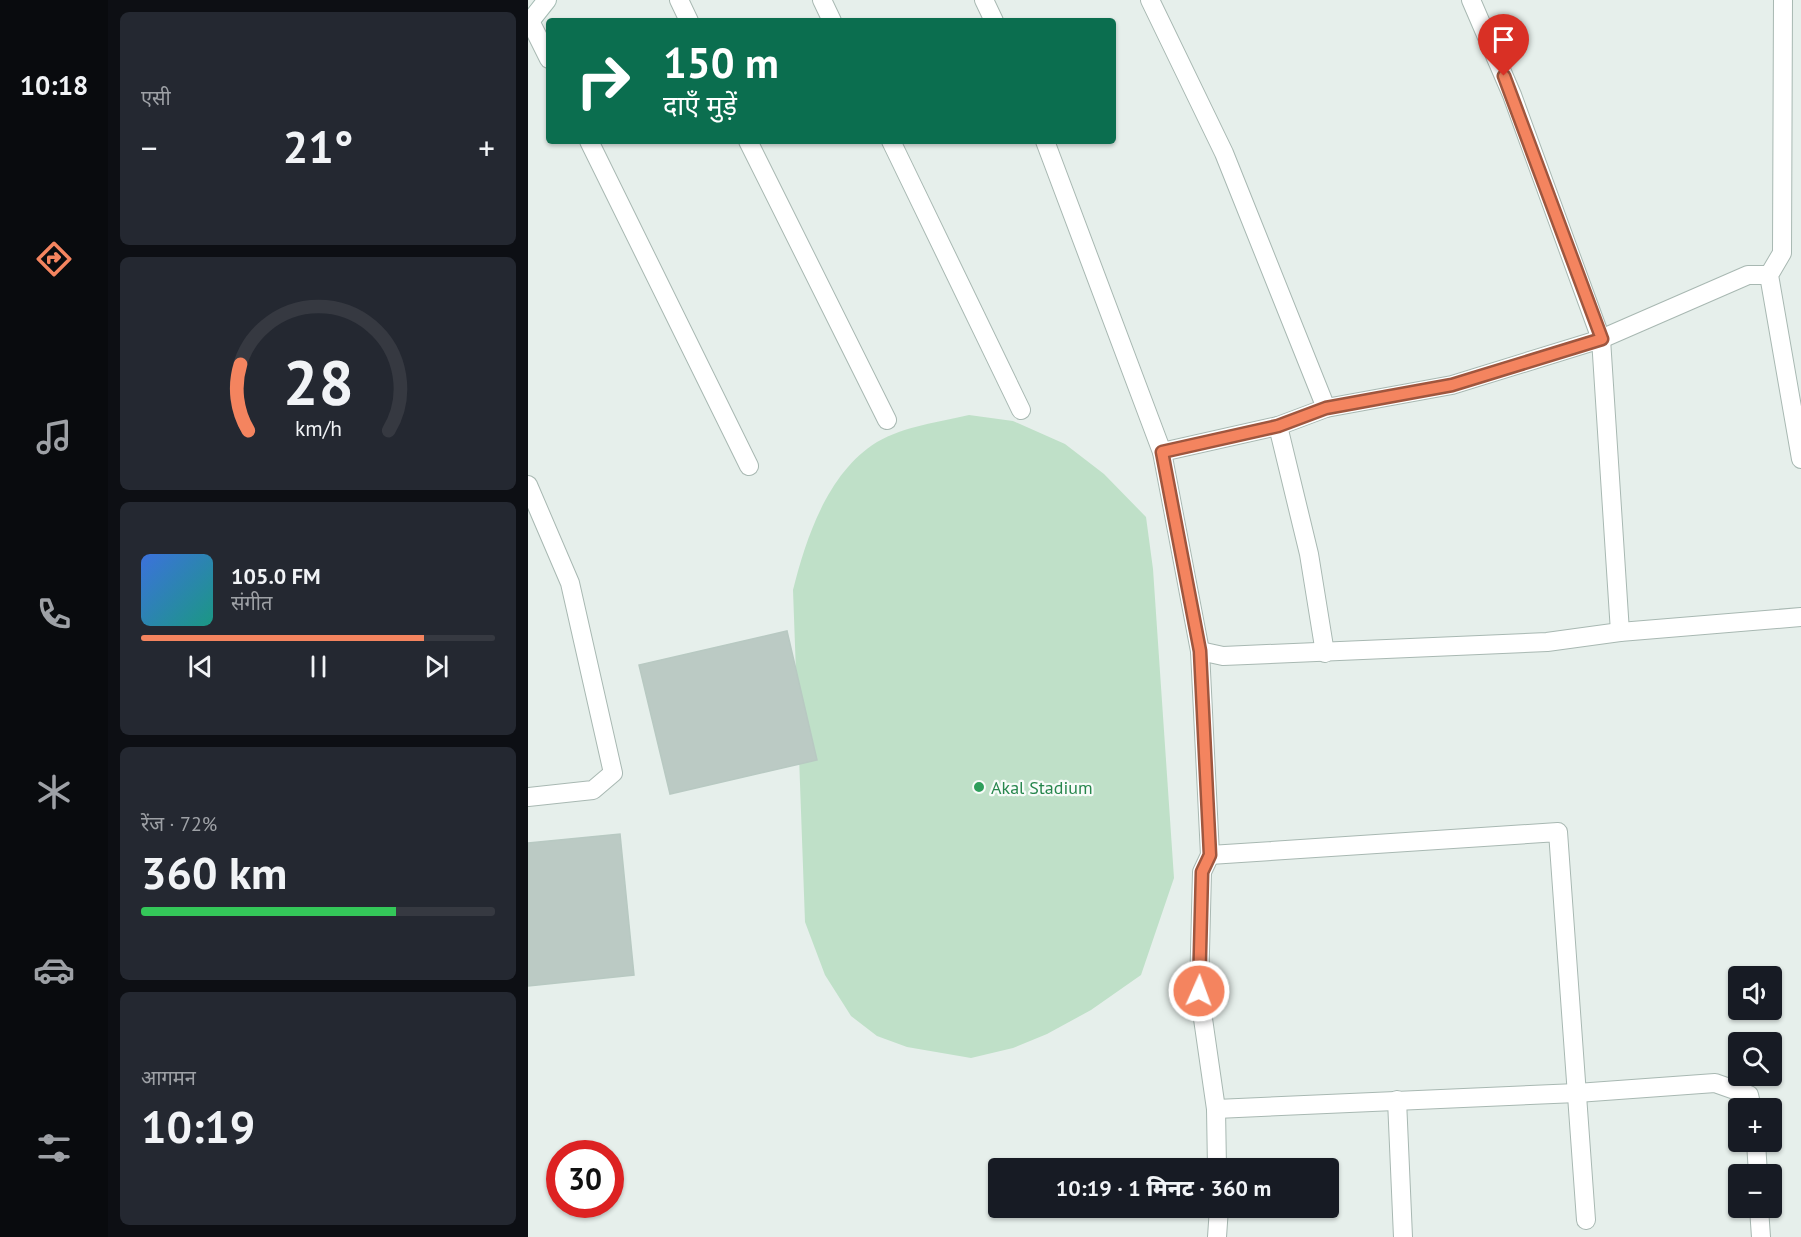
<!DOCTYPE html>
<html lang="hi">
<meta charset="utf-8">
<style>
body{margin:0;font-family:"PT Sans","Noto Sans Devanagari",sans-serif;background:#242831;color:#f1f3f6;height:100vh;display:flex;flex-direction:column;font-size:22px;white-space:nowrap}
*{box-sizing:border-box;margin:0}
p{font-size:20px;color:#9ea1a6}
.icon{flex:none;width:33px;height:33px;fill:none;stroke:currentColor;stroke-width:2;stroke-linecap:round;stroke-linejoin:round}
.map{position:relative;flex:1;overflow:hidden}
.panel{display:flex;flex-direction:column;gap:12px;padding:12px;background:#0d0f14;width:420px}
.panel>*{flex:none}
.guide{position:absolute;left:18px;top:18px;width:570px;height:126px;border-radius:6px;box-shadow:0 2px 4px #0004;background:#0b6e4f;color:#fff;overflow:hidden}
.controls{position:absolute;left:1200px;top:966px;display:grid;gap:12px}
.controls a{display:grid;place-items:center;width:54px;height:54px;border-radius:6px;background:#171b24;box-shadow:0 2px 4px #0004;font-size:30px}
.speed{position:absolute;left:18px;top:1140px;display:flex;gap:12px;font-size:30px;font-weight:700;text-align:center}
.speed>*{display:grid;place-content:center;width:78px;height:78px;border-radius:50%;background:#171b24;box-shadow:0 2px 4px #0004;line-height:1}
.speed .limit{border:9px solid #d22;background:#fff;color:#111}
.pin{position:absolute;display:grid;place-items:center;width:51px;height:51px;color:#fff;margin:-62px -26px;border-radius:50% 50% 50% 0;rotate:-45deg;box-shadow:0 0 6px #0007}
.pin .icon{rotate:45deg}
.me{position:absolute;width:66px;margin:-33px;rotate:2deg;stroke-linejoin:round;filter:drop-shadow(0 0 4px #0008)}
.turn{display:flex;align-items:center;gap:21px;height:126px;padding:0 18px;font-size:27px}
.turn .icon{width:78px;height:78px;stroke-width:2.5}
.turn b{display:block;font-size:42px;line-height:51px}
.big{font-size:45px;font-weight:800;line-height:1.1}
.panel .card{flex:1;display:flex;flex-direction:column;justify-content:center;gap:9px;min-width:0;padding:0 21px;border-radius:9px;background:#242831}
.panel .dial{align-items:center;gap:0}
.dial svg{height:156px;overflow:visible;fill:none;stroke:#363941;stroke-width:7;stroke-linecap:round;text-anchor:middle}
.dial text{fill:#f1f3f6;stroke:none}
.song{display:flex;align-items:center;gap:18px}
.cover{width:72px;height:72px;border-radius:9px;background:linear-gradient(135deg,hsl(220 70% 55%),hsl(170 70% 35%))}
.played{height:6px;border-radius:3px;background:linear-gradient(90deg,#f4845f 80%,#363941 80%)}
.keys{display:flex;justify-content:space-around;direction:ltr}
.heat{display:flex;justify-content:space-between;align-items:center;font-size:33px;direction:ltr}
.charge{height:9px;border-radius:4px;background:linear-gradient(90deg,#34c759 72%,#363941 0)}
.trip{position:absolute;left:460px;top:1158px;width:351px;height:60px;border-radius:6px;background:#171b24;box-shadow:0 2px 4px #0004;font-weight:800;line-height:60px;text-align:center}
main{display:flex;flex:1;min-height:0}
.tab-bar{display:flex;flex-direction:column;width:108px;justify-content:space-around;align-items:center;background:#090b0e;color:#9ea1a6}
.tab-bar .icon{width:42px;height:42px}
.tab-bar .current{color:#f4845f}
.tab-bar b{font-size:27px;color:#f1f3f6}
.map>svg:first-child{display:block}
.green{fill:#bfe0c8}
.building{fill:#bbcac4;stroke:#b8c9c2;stroke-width:1.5}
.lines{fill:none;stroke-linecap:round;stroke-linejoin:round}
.street-casing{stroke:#a8b8b2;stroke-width:20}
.secondary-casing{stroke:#a4bbb3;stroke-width:20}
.street{stroke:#fff;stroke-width:18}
.secondary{stroke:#fff;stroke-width:18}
.route-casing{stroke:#9f563e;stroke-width:15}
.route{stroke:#f4845f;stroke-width:10}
.leisure-dot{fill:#2e9e5b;stroke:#f7fbf9;stroke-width:2}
.labels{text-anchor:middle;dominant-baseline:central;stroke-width:4.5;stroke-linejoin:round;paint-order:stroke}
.leisure-label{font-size:18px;fill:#27864d;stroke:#f7fbf9;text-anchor:start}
</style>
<main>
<nav class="tab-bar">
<b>10:18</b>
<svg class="icon current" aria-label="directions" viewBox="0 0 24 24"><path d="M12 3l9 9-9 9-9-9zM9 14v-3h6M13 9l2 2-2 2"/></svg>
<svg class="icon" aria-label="music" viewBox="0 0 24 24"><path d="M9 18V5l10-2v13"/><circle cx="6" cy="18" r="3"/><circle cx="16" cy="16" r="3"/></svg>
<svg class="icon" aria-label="phone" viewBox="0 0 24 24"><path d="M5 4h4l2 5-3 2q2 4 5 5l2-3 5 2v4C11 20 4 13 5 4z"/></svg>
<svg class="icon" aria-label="climate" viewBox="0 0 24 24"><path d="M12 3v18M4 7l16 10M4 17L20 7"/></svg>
<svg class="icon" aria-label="car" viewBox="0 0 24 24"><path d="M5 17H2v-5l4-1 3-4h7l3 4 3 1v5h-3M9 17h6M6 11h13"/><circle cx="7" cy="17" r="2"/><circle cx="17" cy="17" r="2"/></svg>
<svg class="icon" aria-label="filters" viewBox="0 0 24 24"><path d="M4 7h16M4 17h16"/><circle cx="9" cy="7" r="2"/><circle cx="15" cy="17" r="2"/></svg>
</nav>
<section class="panel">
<div class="card"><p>एसी</p>
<div class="heat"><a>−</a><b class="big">21°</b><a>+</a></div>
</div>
<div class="card dial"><svg viewBox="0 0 100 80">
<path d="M14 69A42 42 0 1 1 86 69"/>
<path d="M14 69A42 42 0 0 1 10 35" stroke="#f4845f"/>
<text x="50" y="56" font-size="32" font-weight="700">28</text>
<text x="50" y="72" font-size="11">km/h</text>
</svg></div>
<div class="card">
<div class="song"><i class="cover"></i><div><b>105.0 FM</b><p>संगीत</p></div></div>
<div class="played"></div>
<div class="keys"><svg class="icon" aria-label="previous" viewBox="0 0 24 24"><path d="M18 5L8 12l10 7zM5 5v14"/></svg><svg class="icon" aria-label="pause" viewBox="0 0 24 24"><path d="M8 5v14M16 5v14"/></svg><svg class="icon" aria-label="next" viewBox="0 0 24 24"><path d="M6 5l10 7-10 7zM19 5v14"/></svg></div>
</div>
<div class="card"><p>रेंज · 72%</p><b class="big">360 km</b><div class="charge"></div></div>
<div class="card"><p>आगमन</p><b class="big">10:19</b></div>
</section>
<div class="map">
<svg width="1273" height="1237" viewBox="0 0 1273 1237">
<rect width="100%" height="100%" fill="#e6efeb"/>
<path class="green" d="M441,415l44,6 52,23 39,30 42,43 7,52 21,309 -33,97 -50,35 -44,24 -34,14 -42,10 -64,-11 -30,-11 -26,-20 -26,-41 -20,-53 -12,-332c13,-52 35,-118 84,-148 28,-16 62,-20 92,-27z"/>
<g class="building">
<path d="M259,631l30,129 -147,34 -31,-129z"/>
<path d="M92,834l14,141 -106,11v-143z"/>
</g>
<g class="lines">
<defs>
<g id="street">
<path d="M151,0l10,21"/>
<path d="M294,0l10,21"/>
<path d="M456,0l10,21"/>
<path d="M622,0l74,153 102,255"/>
<path d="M943,0l41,95 89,244 19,293"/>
<path d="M1255,0l-1,253 -13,22 32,184"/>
<path d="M2,21l19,38"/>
<path d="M61,141l160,325"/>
<path d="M220,141l139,279"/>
<path d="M363,141l130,269"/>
<path d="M517,141l117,311 38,199 10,204 -8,17 -3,119 17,118 1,59"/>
<path d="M750,426l31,128 16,99"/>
<path d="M634,452l116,-26 48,-18 126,-23 149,-46 147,-64h21"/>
<path d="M0,485l42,98 43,190 -20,17 -65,7"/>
<path d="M672,651l23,5 324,-14 73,-10 181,-15"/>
<path d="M682,855l348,-23 28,388"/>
<path d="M869,1100l6,137"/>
<path d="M688,1109l361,-16 138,-10 34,12 3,13"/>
<path d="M1228,1142l2,32"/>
<path d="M1231,1208l2,29"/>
<path d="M689,1237l2,-29"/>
</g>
<path id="secondary" d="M0,24l19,-24"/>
</defs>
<use href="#street" class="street-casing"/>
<use href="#secondary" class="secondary-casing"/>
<use href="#street" class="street"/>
<use href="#secondary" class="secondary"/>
</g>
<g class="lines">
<defs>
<path id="route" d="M671,991l3,-119 8,-17 -10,-204 -38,-199 116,-26 48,-18 126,-23 150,-46 -98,-263"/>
</defs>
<use href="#route" class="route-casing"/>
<use href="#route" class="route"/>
</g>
<circle class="leisure-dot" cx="451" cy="787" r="6"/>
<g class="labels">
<g class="leisure-label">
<text x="463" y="787">Akal Stadium</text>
</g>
</g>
</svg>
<div class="controls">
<a><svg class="icon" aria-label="sound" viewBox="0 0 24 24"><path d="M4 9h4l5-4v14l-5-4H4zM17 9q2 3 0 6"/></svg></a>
<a><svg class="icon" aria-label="search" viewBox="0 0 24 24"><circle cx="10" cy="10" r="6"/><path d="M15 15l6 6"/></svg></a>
<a>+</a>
<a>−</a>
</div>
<div class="speed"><div class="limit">30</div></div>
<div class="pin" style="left:976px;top:76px;background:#d93025"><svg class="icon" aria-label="arrive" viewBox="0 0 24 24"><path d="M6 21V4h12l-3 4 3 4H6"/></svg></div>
<svg class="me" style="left:671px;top:991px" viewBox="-20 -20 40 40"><circle r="17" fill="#f4845f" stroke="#fff" stroke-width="3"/><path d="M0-11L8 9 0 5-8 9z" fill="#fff"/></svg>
<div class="trip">10:19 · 1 मिनट · 360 m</div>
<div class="guide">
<div class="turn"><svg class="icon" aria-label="right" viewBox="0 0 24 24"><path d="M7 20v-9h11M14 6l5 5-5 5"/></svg><div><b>150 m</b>दाएँ मुड़ें</div></div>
</div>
</div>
</main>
